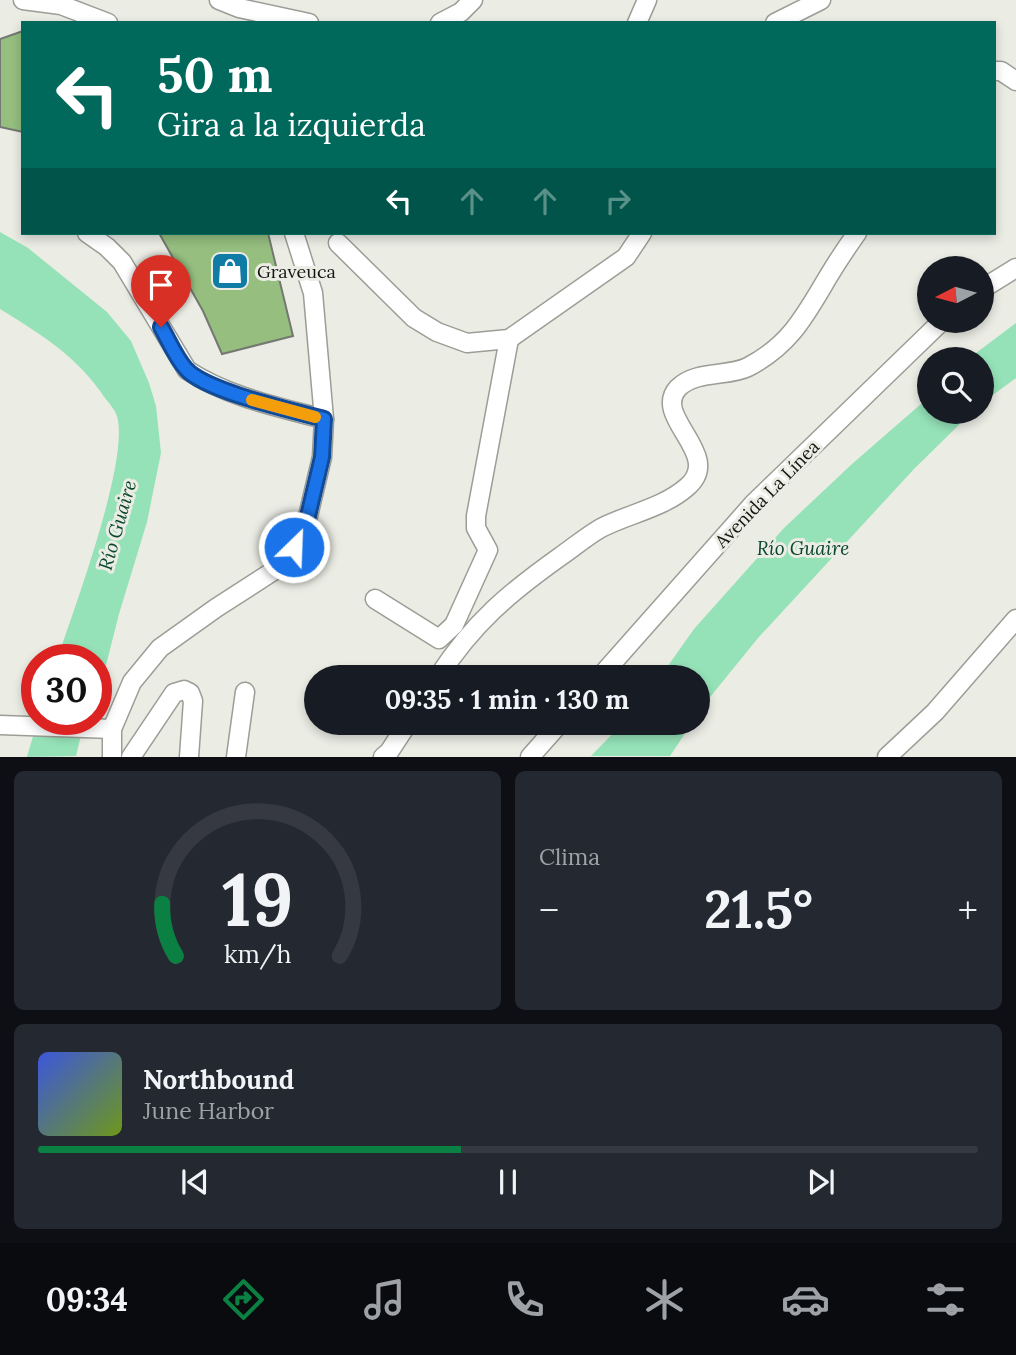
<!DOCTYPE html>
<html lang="es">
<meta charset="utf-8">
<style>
body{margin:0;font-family:Lora,serif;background:#242831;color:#f1f3f6;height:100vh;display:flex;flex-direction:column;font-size:26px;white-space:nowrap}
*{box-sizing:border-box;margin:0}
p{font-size:23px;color:#9ea1a6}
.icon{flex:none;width:38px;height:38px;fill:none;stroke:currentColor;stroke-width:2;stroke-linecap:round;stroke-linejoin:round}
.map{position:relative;height:757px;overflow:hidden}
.panel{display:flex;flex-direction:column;gap:14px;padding:14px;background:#0d0f14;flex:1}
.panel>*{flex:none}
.hud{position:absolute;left:21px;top:21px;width:975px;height:214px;border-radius:0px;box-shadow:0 4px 10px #0003;background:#00695c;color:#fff;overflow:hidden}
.needle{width:46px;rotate:264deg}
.controls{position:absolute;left:917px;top:256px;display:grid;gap:14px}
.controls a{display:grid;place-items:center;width:77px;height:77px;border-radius:50%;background:#171b24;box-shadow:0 4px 10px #0003;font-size:35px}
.speed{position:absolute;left:21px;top:644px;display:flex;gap:14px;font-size:35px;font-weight:700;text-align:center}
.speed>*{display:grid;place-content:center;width:91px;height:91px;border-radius:50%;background:#171b24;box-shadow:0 4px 10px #0003;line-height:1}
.speed .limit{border:10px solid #d22;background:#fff;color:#111}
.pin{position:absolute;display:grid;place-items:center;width:60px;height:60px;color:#fff;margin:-72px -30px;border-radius:50% 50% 50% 0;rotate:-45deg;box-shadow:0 0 7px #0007}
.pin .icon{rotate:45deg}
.me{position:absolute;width:77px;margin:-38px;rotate:24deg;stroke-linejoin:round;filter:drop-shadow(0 0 5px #0008)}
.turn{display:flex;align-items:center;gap:24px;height:147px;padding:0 21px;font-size:32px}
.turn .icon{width:91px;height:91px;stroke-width:2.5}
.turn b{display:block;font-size:49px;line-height:60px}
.lanes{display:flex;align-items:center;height:66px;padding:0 21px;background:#0003;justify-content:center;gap:35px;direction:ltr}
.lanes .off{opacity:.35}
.big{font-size:52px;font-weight:800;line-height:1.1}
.panel .tile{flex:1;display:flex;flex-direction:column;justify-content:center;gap:10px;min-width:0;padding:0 24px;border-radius:10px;background:#242831}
.panel .dial{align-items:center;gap:0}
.dial svg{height:182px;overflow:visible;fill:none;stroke:#363941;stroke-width:7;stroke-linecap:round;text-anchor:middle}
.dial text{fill:#f1f3f6;stroke:none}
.song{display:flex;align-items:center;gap:21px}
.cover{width:84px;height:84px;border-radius:10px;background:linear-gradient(135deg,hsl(230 70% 55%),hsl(80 70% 35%))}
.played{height:7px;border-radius:4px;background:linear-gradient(90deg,#0b8043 45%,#363941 45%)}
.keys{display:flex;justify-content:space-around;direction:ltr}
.heat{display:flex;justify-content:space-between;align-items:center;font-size:38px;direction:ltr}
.panel .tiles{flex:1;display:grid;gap:14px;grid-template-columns:1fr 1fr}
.tile:last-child{grid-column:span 2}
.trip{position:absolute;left:304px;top:665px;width:406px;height:70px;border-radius:35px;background:#171b24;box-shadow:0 4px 10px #0003;font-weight:800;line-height:70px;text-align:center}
.menu{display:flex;height:112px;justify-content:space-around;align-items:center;background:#090b0e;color:#9ea1a6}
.menu .icon{width:49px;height:49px}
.menu .on{color:#0b8043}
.menu b{font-size:32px;color:#f1f3f6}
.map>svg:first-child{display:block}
.water{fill:#95e2b8}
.building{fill:#95be7f;stroke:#747872;stroke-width:2}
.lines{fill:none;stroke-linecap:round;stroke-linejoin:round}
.street-casing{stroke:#9c9d96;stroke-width:21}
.street{stroke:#fff;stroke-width:18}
.route-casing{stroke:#114b97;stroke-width:18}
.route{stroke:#1a73e8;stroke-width:12}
.slow{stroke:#f59e0b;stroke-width:12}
.labels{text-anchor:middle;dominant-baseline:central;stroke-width:6;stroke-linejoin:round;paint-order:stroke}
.poi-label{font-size:18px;fill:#151512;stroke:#ebece4;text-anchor:start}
.street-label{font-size:18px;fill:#151512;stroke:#ebece4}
.water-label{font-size:19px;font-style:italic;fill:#09482d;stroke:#ebece4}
</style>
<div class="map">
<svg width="1016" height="757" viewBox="0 0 1016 757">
<rect width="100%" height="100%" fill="#ebece4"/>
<g class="water">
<path d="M0,232l28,16 79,64 24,29 18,42 7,23 5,47 -14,69 -28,92 -15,59 -8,17v-30h-39c16,-49 73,-199 60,-244 -2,-6 -8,-13 -12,-18 -28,-42 -63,-63 -105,-89z"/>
<path d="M1016,323v55l-34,25v-44h-14z"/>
<path d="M929,397v14h44l-59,58 -156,169 -60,74v-35h-38l34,-48 90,-101 68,-64z"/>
<path d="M38,719h47l-9,37 -49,1z"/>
<path d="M623,723h69l-22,33h-79z"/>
</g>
<g class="building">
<path d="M23,31v101l-23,-5v-88z"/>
<path d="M159,233h109l25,103 -71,18 -19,-43z"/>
</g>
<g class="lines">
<defs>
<g id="street">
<path d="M23,0l38,5 47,18"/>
<path d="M219,0l20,8 70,15"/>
<path d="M440,23l21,-11 12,-12"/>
<path d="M637,23l10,-23"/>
<path d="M775,23l46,-23"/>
<path d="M994,71h7l15,10"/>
<path d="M87,233l20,14 15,15 65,108c41,27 91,37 137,49"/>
<path d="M338,243l76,75 23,14 30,11 42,-4 117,-82 16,-24"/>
<path d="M982,289l34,-21"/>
<path d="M375,599l64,40 15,-14 34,-75 -12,-22v-12l33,-177"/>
<path d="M438,677c36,-55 71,-84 123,-121 13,-9 26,-20 40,-28 27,-14 62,-20 86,-41 38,-32 -36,-70 -9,-99 18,-18 50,-11 70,-21 42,-22 57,-51 80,-90 9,-15 19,-30 29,-44"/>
<path d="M600,677l154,-174 189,-183"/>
<path d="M0,725l112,4"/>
<path d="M112,757v-28l20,-47 28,-34 56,-40 62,-40 26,-35 18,-76 2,-38 -11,-126 -19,-60"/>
<path d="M131,757l43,-64 10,-3 6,3 3,8 -4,56"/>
<path d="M236,757l9,-65"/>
<path d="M383,757l6,-5 19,-29"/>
<path d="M530,757l30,-34"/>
<path d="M887,757l48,-45 81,-93"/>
</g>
</defs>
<use href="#street" class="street-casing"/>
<use href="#street" class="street"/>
</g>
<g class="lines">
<defs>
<path id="route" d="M161,327c8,14 15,31 25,42 19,22 108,42 138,50l-2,38 -18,76 -10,14"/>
</defs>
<use href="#route" class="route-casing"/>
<use href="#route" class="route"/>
<path class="slow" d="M252,400l63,17"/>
</g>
<defs>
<symbol id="shop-square" viewBox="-11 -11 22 22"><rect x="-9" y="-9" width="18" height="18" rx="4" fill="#107ba5" stroke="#ebece4"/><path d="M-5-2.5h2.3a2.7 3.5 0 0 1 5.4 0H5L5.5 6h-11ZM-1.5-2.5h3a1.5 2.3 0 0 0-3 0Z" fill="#fff"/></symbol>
</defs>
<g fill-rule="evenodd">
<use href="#shop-square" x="208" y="249" width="44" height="44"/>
</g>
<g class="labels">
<g class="poi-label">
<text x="257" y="271">Graveuca</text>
</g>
<g class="street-label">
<text transform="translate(767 494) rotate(-46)">Avenida La Línea</text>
</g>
<g class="water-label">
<text transform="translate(117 525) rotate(-74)">Río Guaire</text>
<text x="803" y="548">Río Guaire</text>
</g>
</g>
</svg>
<div class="controls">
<a><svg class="needle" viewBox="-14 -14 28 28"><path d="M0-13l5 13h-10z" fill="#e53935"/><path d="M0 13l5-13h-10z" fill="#9ea1a6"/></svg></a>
<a><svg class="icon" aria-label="search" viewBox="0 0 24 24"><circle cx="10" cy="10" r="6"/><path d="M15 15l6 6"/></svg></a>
</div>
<div class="speed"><div class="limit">30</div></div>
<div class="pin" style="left:161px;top:327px;background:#d93025"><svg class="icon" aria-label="arrive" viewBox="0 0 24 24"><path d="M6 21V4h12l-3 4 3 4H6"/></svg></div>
<svg class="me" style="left:294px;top:547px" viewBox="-20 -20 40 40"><circle r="17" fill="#1a73e8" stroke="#fff" stroke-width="3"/><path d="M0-11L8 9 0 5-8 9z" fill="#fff"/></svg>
<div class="trip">09:35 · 1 min · 130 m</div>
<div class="hud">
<div class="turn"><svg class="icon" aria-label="left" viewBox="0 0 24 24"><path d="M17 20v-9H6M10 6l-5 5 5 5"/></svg><div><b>50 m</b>Gira a la izquierda</div></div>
<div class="lanes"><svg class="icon" aria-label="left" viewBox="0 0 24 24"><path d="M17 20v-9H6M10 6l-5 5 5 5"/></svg><svg class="icon off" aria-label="ahead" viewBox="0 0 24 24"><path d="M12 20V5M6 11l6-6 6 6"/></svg><svg class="icon off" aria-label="ahead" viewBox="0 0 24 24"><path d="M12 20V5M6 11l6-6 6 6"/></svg><svg class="icon off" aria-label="right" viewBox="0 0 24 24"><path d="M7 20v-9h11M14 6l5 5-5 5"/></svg></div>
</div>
</div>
<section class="panel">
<div class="tiles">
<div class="tile dial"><svg viewBox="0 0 100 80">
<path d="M14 69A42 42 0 1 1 86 69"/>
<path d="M14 69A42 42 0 0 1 8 46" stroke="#0b8043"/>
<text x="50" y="56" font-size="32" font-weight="700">19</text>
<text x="50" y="72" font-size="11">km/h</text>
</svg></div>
<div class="tile"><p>Clima</p>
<div class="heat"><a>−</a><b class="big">21.5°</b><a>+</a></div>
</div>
<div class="tile">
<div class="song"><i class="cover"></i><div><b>Northbound</b><p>June Harbor</p></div></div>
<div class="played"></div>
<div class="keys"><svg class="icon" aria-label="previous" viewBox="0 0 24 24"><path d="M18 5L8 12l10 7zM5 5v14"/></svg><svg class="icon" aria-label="pause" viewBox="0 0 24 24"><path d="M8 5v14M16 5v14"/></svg><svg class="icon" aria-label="next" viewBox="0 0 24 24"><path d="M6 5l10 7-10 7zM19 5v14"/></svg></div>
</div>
</div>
</section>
<nav class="menu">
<b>09:34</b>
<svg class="icon on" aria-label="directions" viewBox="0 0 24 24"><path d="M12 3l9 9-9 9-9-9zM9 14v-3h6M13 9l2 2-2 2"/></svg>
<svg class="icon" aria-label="music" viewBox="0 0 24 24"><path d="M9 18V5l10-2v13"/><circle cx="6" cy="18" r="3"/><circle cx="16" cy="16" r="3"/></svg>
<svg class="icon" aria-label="phone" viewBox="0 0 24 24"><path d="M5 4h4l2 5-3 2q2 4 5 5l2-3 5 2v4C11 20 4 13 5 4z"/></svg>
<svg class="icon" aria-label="climate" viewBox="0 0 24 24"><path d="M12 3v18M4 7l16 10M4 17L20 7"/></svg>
<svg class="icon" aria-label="car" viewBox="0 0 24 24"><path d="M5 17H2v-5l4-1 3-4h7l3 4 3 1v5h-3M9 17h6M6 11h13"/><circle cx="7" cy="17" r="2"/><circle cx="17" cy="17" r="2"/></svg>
<svg class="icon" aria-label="filters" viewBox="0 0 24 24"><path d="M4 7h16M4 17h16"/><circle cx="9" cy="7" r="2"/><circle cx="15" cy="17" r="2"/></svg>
</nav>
